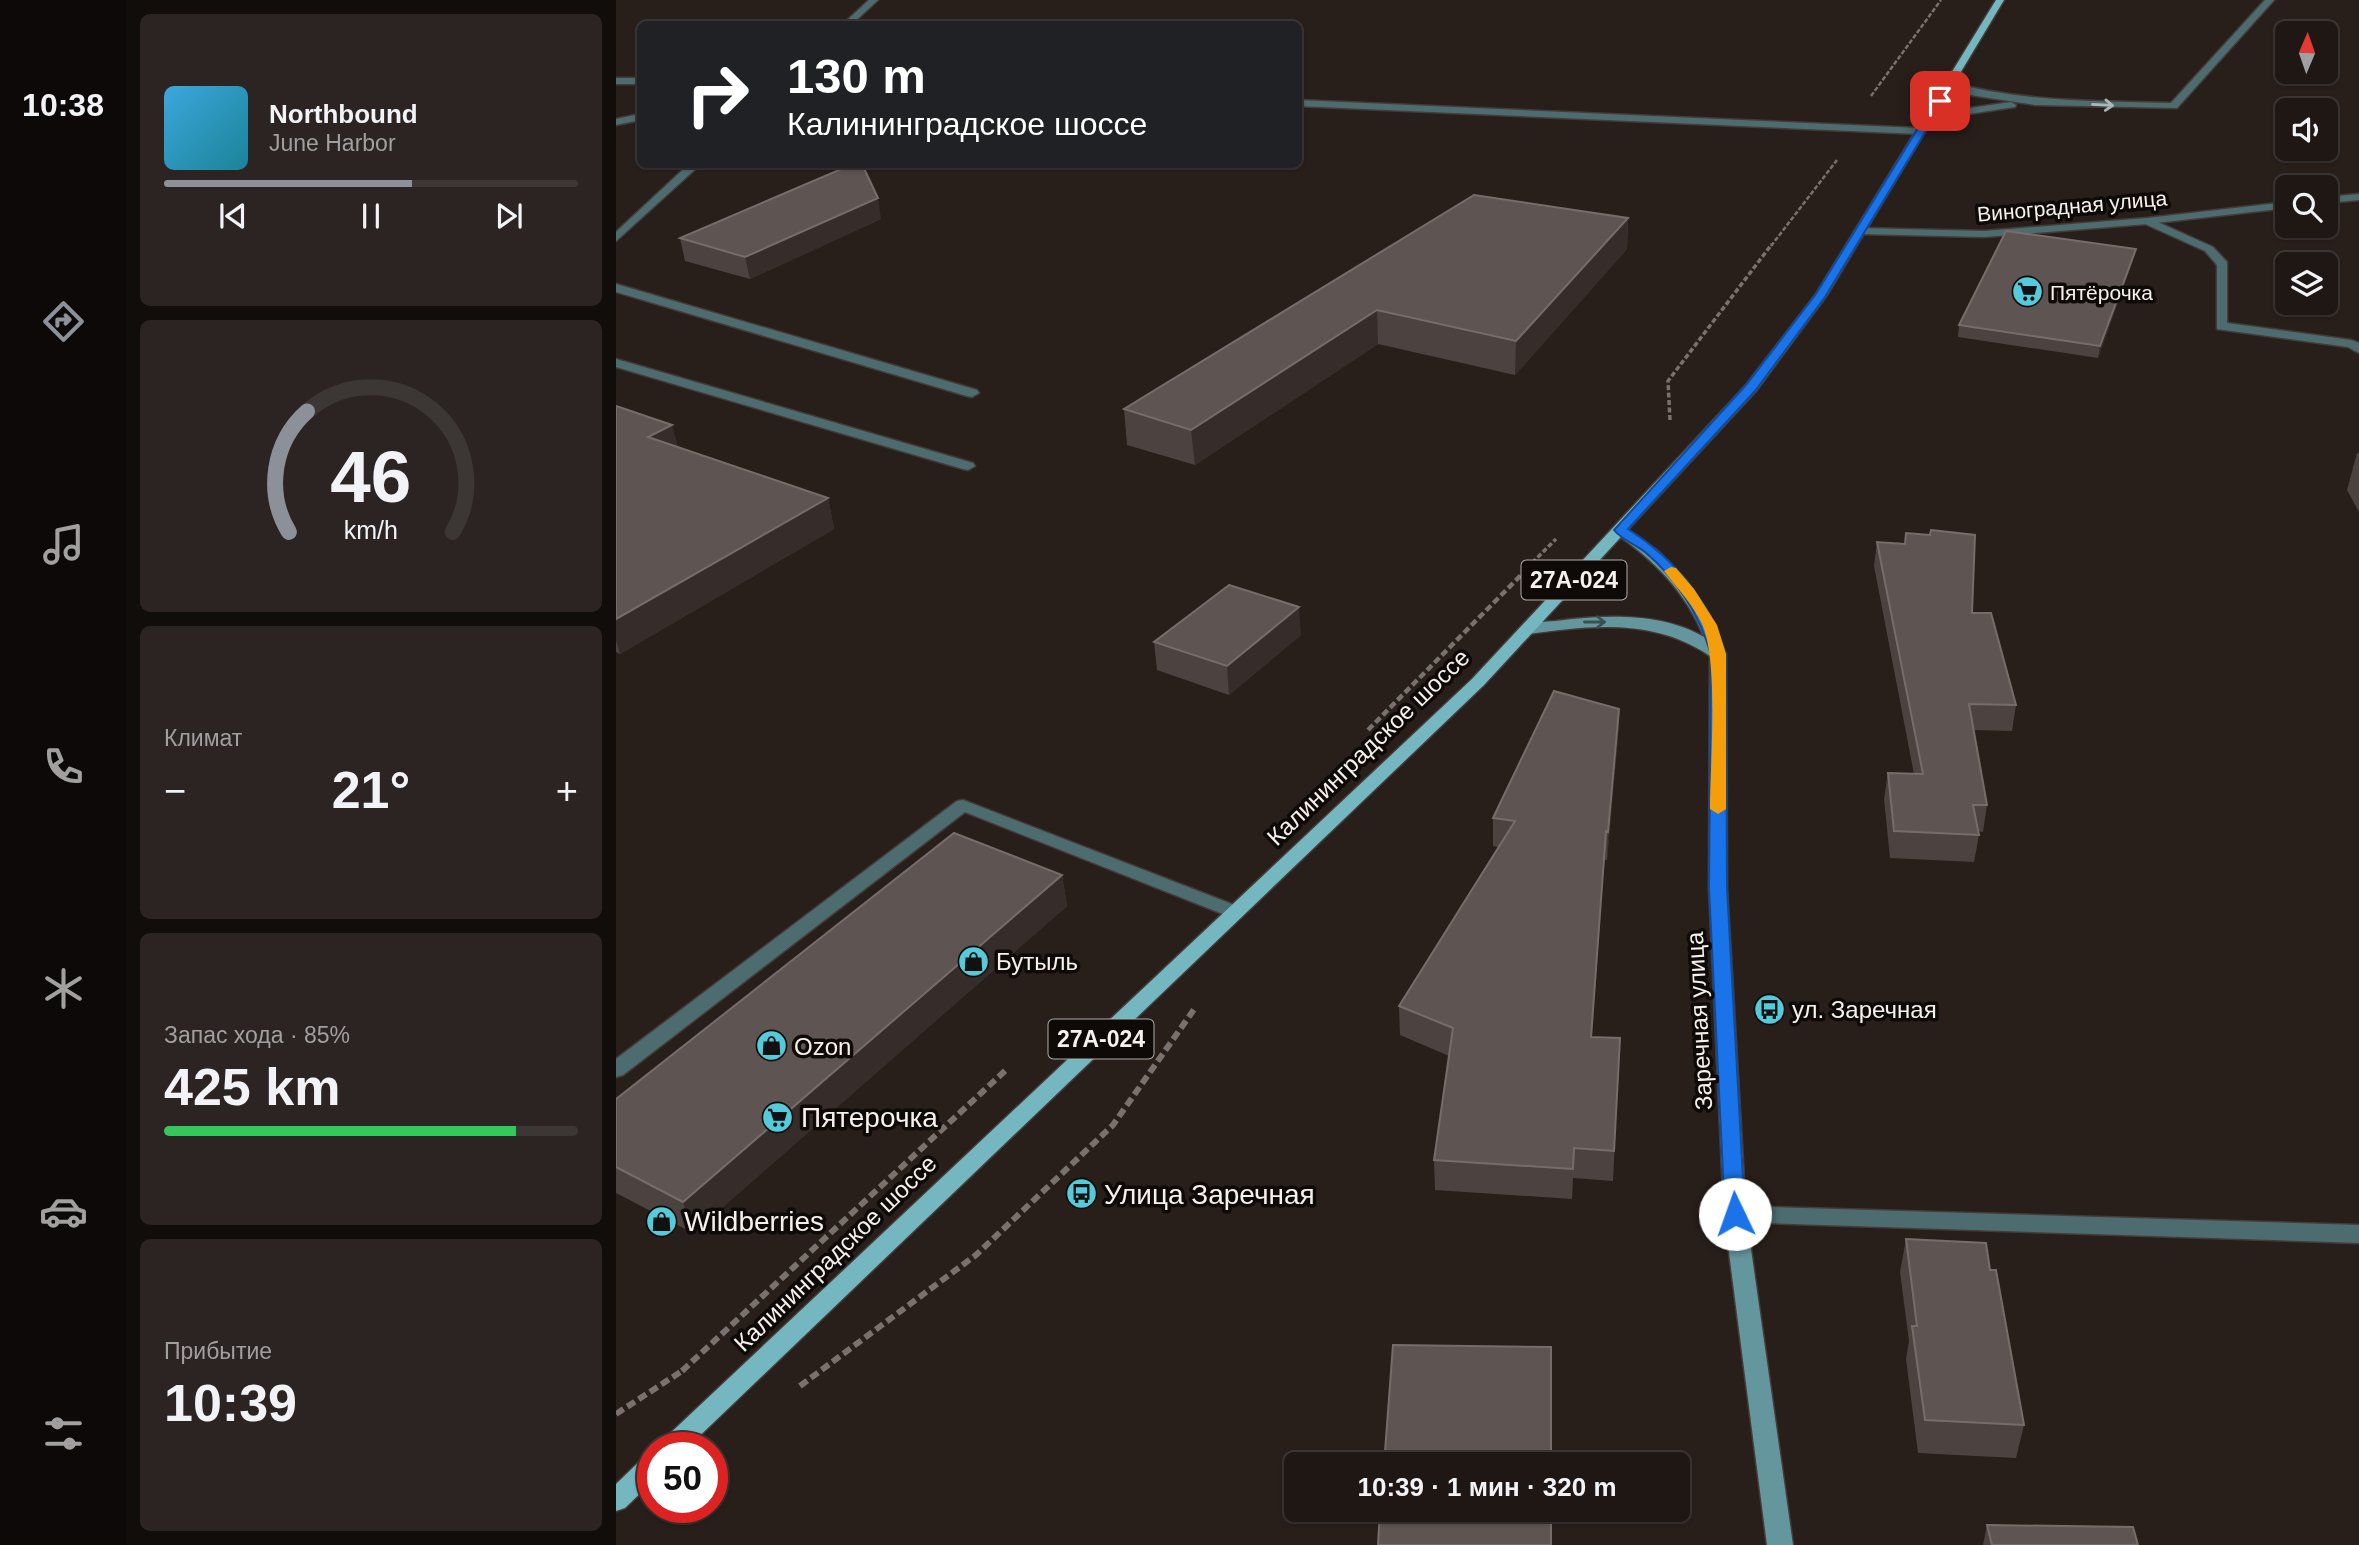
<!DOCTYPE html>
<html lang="ru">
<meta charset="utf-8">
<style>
body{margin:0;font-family:Arial,sans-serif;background:#2b2422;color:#f1f3f6;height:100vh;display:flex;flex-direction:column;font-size:26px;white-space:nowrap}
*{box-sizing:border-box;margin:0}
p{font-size:23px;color:#a19fa0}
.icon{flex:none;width:38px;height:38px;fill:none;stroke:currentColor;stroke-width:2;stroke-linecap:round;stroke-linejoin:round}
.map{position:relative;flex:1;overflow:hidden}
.sheet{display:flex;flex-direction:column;gap:14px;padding:14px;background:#100d0b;width:490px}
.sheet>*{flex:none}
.guide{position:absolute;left:21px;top:21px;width:665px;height:147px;border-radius:10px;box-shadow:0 2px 5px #0004,0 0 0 2px #3c3634;background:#202124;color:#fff;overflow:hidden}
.needle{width:46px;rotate:2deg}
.tools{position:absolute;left:1659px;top:21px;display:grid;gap:14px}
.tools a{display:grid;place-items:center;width:63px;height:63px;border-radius:10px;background:#1e1714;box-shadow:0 2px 5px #0004,0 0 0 2px #3c3634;font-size:35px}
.speed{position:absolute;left:21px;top:1432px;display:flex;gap:14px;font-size:35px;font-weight:700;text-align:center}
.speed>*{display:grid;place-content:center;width:91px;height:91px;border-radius:50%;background:#1e1714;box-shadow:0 2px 5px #0004,0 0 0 2px #3c3634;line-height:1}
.speed .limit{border:10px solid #d22;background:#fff;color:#111}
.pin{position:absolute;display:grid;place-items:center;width:60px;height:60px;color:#fff;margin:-30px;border-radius:14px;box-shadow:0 4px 10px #0006}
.me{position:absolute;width:77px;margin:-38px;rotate:357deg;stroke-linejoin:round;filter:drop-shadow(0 0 5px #0008)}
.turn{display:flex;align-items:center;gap:24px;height:147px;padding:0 35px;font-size:32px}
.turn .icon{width:91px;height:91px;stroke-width:2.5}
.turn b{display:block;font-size:49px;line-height:60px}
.big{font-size:52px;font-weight:600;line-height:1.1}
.sheet .tile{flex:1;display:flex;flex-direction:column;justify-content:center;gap:10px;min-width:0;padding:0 24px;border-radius:10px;background:#2b2422}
.sheet .dial{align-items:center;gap:0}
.dial svg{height:182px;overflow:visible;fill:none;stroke:#3c3634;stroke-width:7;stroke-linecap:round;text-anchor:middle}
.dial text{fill:#f1f3f6;stroke:none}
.song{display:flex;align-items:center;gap:21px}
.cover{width:84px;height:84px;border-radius:10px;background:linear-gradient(135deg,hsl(200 70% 55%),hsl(190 70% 35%))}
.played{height:7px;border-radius:4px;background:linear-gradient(90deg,#8c9099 60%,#3c3634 60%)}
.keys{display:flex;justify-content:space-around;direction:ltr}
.heat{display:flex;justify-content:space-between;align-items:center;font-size:38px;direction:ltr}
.charge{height:10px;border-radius:5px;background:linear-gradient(90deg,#34c759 85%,#3c3634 0)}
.trip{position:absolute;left:668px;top:1452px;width:406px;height:70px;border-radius:10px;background:#1e1714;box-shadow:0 2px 5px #0004,0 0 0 2px #3c3634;font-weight:600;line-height:70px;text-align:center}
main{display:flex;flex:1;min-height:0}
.menu{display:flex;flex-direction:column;width:126px;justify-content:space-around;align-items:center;background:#0c0908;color:#a19fa0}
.menu .icon{width:49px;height:49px}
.menu .selected{color:#8c9099}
.menu b{font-size:32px;color:#f1f3f6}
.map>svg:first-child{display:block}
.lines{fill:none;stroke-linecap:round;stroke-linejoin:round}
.lane-casing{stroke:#453c39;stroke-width:3}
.street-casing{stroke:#453c39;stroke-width:3}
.secondary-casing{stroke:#453c39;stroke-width:3}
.primary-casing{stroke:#453c39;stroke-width:3}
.path-far3{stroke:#79716e;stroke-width:2.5;stroke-dasharray:4.5 2;stroke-linecap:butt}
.path-far2{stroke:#79716e;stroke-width:3.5;stroke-dasharray:5 2.5;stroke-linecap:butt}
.path-far1{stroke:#79716e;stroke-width:4.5;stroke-dasharray:7 3.5;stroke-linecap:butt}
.path{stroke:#79716e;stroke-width:6;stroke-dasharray:9 4.5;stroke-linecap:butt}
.lane{fill:#4d6c70;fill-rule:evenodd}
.street{fill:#4d6c70;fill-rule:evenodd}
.secondary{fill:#64969e;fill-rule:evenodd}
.primary{fill:#75b7c1;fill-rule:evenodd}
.wall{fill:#4c423f}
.shaded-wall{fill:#362c29}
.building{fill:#5e5552;stroke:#766d6a;stroke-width:2}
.oneway{stroke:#aab5b5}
.oneway2{stroke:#395053}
.route{fill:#1a73e8;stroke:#114b97;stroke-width:2}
.slow{fill:#f59e0b}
.labels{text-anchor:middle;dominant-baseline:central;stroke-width:7;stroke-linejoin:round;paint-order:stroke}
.far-street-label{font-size:21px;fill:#f7f1ee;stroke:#0e0a08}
.far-poi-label{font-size:21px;fill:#f7f1ee;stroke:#0e0a08;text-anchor:start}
.shield{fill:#0e0a08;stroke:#b1aca9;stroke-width:2}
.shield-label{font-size:23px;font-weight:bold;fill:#f7f1ee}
.street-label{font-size:24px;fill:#f7f1ee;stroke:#0e0a08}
.poi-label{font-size:24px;fill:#f7f1ee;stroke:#0e0a08;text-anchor:start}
.near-poi-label{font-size:28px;fill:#f7f1ee;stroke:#0e0a08;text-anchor:start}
</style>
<main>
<nav class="menu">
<b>10:38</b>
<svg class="icon selected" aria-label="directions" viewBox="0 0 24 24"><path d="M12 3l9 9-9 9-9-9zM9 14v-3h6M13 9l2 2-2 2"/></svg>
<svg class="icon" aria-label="music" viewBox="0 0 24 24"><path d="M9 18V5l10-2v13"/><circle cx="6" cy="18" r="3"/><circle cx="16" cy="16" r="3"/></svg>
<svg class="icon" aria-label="phone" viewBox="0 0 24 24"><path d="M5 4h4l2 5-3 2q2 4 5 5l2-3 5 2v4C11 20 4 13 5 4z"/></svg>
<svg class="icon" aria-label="climate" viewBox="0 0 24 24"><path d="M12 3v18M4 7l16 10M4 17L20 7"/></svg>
<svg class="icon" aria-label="car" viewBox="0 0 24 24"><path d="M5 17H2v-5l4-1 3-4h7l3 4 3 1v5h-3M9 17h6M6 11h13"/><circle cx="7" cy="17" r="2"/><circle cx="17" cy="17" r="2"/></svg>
<svg class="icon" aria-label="filters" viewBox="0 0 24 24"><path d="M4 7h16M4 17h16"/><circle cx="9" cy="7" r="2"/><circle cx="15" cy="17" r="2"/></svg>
</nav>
<section class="sheet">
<div class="tile">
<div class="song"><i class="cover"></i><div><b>Northbound</b><p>June Harbor</p></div></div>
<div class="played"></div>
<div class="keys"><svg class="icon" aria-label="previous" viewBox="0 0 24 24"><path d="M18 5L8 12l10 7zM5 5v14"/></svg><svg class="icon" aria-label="pause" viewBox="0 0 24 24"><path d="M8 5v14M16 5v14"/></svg><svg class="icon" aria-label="next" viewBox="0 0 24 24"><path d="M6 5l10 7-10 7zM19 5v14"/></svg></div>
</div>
<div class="tile dial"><svg viewBox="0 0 100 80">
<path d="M14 69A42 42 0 1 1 86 69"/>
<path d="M14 69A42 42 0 0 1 22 16" stroke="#8c9099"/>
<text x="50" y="56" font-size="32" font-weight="700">46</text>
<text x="50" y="72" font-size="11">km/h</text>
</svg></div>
<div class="tile"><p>Климат</p>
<div class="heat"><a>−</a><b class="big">21°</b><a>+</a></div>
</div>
<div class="tile"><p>Запас хода · 85%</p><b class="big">425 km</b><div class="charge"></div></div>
<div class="tile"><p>Прибытие</p><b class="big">10:39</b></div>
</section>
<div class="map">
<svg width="1743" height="1545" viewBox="0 0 1743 1545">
<rect width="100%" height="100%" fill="#281f1b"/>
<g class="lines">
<defs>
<g id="lane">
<path d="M253,0h9l-26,24h-9z"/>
<path d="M1649,0h9l-97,108 -142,-3 -65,-10 -25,-10 5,-3c72,20 146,19 221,21z"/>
<rect x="0" y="78" width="24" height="6"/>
<path d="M1395,102l5,3 -1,2 -86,13 -5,-3 5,-3z"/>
<path d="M24,114v6l-24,5v-6z"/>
<path d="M73,164h12l-85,77v-9z"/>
<path d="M1527,219h8l62,28 14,15v61l124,17 8,3v10l-11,-6 -131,-18v-64l-12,-14 -62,-28z"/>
<path d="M0,284l361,106 2,3 -7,4 -5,-1 -351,-104z"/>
<path d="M0,359l357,104 2,3 -7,4 -5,-1 -347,-102z"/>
<path d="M347,800l279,108 3,4 -3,4h-14l-263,-104 -342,263 -7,2v-18l341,-258z"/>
</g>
<g id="street">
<path d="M682,100l621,28 5,3 -5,3 -621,-28z"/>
<path d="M1743,194v6l-33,3v-6z"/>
<path d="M1671,202v6l-140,16 -163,13 -124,-3 -6,-3 6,-3 124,3 163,-13z"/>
<path d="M1119,1206l624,19v18l-624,-21 -8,-2 -3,-6 3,-6z"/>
</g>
<path id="secondary" d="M1004,526l38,25 28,29 24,36 16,38 1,234 19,326 47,331h-26l-43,-331 -15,-326 1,-232c-55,-38 -119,-31 -182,-22l-8,-5c8,-8 25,-7 36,-8 48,-6 105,-9 148,16 -18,-45 -50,-77 -89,-104l-2,-3z"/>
<g id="primary">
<path d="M1380,0h8l-177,295 -71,96 -272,294 -796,762h-28l3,-7 809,-761 274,-294 70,-91z"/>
<path d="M37,1454v27l-28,27 -9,3v-27l28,-27z"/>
</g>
</defs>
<use href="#lane" class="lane-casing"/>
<use href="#street" class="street-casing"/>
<use href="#secondary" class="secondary-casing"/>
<use href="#primary" class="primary-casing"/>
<g class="path-far3">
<path d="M1255,96l70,-96"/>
<path d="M1155,246l66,-86"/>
</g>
<g class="path-far2">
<path d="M1054,420l-2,-39 104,-137"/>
<path d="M911,568l29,-29"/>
</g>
<path class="path-far1" d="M752,730l161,-163"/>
<g class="path">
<path d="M66,1371l325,-302"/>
<path d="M184,1386l176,-131 137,-130 82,-117"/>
<path d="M0,1414l66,-43"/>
</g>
<use href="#lane" class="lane"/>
<use href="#street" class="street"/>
<use href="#secondary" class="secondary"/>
<use href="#primary" class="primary"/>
</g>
<g class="wall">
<path d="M858,195l154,23 -1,31 -112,126 -137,-31 -183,121 -68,-20 -3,-36z"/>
<path d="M265,219l-131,60 -65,-18 -5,-23z"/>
<path d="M1517,260l-35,98 -140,-21 1,-12z"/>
<path d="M0,406l62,41 150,51 6,31 -214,125 -4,-2z"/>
<path d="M1741,453h2v59l-12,-22z"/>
<path d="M1261,542l95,71 44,92 -4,26 -38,-1 13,75 -4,27 -5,-1 1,4 -5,27 -84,-4 -6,-59 4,-26 26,1 -40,-208z"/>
<path d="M685,635l-72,60 -72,-25 -3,-28z"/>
<path d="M1003,709l-1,28 -11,123h-3l-12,177 28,1 -7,143 -40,-3 -1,21 -137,-9 -1,-30 15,-104 -49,-21 -1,-29 99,-159 -5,-1v-28z"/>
<path d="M446,875l5,31 -374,327 -77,-40v-94z"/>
<path d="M1290,1239l84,31 34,155 -8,33 -98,-5 -12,-94 3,-18 -9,-69z"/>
<path d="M1371,1525l151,20h-155z"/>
</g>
<g class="shaded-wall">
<path d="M262,198l3,21 -131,60 -5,-22z"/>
<path d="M1012,218l-1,31 -112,126 1,-34z"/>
<path d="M1520,249l-3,11 -35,98 2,-12z"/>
<path d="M761,310l1,34 -183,121 -4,-35z"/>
<path d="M56,425l8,29 -32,-17z"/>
<path d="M212,498l6,31 -214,125 -4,-14v-21z"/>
<path d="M683,607l2,28 -72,60 -2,-29z"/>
<path d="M1003,709l-1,28 -11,123 1,-28z"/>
<path d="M990,831l-2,29 -14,207 1,-30z"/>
<path d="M446,875l5,31 -374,327 -10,-31z"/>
</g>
<g class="building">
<path d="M237,164h9l16,34 -133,59 -65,-19z"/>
<path d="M858,195l154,23 -112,123 -139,-31 -186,120 -67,-21z"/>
<path d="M1390,231l130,18 -36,97 -141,-21z"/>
<path d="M0,406l56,19 -24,12 180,61 -212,121z"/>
<path d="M1315,530l44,5 -3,78h19l25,92 -47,-1 18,101h-14l6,30 -85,-4 -6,-58 35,1 -46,-232 28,2 1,-11 24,2z"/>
<path d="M613,585l70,22 -72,59 -73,-24z"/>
<path d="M938,691l65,18 -11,123 -2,-1 -15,206 29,1 -6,113 -40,-3 -1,21 -139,-9 19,-132 -54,-22 116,-185 -22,-3z"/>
<path d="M338,833l108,42 -379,327 -67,-35v-68z"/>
<path d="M1290,1239l80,4 4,27h6l28,155 -99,-5 -13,-94h5z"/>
<path d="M777,1345l158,2v118h-167z"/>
<path d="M764,1510h171v35h-173z"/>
<path d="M1371,1525l146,2 5,18h-146z"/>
</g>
<defs><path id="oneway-shaft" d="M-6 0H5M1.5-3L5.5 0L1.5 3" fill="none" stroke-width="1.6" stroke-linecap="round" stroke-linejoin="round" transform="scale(1.75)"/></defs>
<use class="oneway" href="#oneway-shaft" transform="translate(1487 105) rotate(3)"/>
<use class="oneway2" href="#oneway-shaft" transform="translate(979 622)"/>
<path class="route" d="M1320,99l8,2 -119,196 -70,94 -127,138c47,30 81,72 98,125l1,234 18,326 -3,6 -7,2 -7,-2 -3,-6 -16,-326 2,-234c-12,-39 -34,-75 -66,-102 -10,-8 -23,-12 -31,-22l132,-145 70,-91z"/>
<path class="slow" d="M1055,567l5,1 18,21 23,36 9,29v155l-8,5 -8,-5c0,-45 9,-148 -8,-185 -9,-20 -25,-36 -38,-53z"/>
<defs>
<symbol id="supermarket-disc" viewBox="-11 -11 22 22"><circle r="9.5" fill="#53cbdb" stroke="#0e0a08"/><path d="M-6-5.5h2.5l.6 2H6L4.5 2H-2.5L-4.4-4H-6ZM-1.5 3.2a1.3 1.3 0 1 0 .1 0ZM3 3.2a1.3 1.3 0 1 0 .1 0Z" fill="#111"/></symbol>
<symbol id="shop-disc" viewBox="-11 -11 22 22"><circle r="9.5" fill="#53cbdb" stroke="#0e0a08"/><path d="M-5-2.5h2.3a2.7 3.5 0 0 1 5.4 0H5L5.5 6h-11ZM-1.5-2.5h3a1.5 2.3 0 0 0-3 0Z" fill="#111"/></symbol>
<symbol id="bus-disc" viewBox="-11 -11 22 22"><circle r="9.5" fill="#53cbdb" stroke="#0e0a08"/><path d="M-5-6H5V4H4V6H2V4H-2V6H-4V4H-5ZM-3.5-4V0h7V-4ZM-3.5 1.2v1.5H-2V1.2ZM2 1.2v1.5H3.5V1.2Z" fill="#111"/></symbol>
</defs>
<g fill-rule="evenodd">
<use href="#supermarket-disc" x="1394" y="274" width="35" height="35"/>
<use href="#shop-disc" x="340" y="944" width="35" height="35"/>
<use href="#bus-disc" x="1136" y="992" width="35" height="35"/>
<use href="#shop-disc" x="138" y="1028" width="35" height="35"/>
<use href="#supermarket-disc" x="144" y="1100" width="35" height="35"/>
<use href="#bus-disc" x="448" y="1176" width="35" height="35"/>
<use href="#shop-disc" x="28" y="1204" width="35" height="35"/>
</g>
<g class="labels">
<g class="far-street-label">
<text transform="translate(1456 206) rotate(-5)">Виноградная улица</text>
</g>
<g class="far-poi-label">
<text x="1434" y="292">Пятёрочка</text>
</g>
<g class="shield">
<rect x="905.5" y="560.5" width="105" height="39" rx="5"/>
<rect x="432.5" y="1019.5" width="105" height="39" rx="5"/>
</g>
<g class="shield-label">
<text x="958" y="580">27А-024</text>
<text x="485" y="1039">27А-024</text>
</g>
<g class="street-label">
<text transform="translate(752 747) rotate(-44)">Калининградское шоссе</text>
<text transform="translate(1083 1021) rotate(-93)">Заречная улица</text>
<text transform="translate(219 1253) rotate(-44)">Калининградское шоссе</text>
</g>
<g class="poi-label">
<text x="380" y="961">Бутыль</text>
<text x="1176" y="1009">ул. Заречная</text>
<text x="178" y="1046">Ozon</text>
</g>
<g class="near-poi-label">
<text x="185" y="1117">Пятерочка</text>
<text x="488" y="1194">Улица Заречная</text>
<text x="68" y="1221">Wildberries</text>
</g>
</g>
</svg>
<div class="tools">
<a><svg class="needle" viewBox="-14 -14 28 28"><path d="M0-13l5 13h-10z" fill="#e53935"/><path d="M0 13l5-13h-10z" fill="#a19fa0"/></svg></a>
<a><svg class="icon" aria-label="sound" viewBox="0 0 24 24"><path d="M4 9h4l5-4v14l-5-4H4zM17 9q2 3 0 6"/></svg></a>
<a><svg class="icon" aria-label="search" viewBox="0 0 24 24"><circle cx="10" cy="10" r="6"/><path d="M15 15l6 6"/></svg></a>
<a><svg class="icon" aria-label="layers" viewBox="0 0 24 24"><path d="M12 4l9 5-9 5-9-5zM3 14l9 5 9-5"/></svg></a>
</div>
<div class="speed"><div class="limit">50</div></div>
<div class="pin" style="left:1324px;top:101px;background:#d93025"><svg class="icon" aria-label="arrive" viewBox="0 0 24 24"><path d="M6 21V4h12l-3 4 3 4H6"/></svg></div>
<svg class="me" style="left:1119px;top:1214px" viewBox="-20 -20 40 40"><circle r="19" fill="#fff"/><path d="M0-13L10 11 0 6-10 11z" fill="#1a73e8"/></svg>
<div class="trip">10:39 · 1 мин · 320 m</div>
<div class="guide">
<div class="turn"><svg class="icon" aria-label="right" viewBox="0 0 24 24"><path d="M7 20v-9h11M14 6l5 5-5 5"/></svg><div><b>130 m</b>Калининградское шоссе</div></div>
</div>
</div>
</main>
